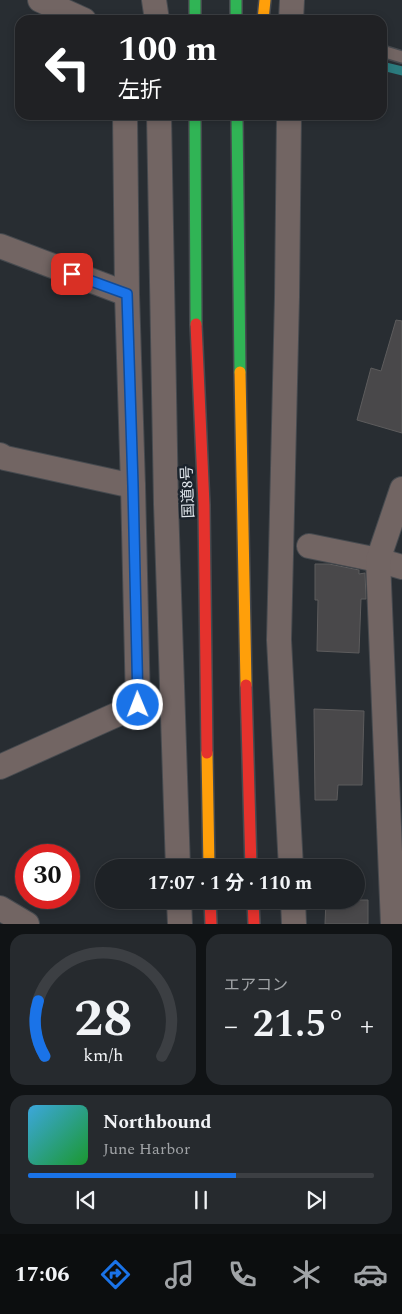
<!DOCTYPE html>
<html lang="ja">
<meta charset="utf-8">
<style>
body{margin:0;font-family:Spectral,"Noto Sans JP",serif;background:#262a2e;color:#f1f3f6;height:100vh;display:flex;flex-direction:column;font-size:19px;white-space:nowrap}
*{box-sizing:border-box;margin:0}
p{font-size:16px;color:#a1a4a7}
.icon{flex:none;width:28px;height:28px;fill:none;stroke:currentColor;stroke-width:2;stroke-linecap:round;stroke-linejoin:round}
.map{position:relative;height:924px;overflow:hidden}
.details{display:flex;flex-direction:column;gap:10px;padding:10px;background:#101315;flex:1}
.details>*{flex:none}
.banner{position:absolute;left:15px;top:15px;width:372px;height:105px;border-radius:15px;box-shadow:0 2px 8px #0003,0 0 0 1px #3c3f43;background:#202124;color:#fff;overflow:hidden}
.speed{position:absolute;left:15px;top:844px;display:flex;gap:10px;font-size:25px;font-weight:700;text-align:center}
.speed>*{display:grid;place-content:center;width:65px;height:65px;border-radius:50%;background:#1e2226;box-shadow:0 2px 8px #0003,0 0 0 1px #3c3f43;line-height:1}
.speed .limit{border:8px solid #d22;background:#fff;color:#111}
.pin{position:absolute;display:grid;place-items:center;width:42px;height:42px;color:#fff;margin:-21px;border-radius:10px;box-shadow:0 2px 8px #0006}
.me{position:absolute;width:55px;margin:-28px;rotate:359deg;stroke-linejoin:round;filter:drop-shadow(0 0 4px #0008)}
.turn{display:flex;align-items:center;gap:18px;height:105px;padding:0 20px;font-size:22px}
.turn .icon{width:65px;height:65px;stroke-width:2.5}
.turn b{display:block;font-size:35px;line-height:42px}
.big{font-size:38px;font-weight:700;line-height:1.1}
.details .card{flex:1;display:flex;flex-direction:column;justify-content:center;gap:8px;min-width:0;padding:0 18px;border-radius:15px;background:#262a2e}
.details .dial{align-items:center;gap:0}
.dial svg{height:130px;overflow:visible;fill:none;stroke:#3c3f43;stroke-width:7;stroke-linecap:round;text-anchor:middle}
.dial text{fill:#f1f3f6;stroke:none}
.song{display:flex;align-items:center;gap:15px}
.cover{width:60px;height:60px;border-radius:8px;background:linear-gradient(135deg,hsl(200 70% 55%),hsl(130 70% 35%))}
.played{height:5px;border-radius:2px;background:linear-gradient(90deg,#1a73e8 60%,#3c3f43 60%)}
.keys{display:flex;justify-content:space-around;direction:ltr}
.heat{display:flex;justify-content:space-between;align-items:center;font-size:28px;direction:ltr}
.details .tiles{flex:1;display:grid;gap:10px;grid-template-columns:1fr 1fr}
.card:last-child{grid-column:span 2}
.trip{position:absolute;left:95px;top:859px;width:270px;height:50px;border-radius:25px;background:#1e2226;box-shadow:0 2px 8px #0003,0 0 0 1px #3c3f43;font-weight:700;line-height:50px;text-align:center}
.dock{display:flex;height:80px;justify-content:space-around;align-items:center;background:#0c0e0f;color:#a1a4a7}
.dock .icon{width:35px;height:35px}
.dock .on{color:#1a73e8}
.dock b{font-size:22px;color:#f1f3f6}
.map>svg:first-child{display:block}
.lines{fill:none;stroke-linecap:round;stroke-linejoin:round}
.stream{stroke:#2b7b7e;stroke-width:9}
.building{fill:#49484a;stroke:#5d5c5d}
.lane-casing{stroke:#464a4f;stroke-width:14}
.street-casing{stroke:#464a4f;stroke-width:26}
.fast-casing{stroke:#464a4f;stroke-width:14}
.slow-casing{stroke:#464a4f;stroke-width:14}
.jam-casing{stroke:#464a4f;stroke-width:14}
.lane{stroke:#726563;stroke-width:11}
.street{stroke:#726563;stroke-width:24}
.fast{stroke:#30b455;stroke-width:11}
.slow{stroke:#ff9f0a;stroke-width:11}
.jam{stroke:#e5322d;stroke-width:11}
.route-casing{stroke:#114b97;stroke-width:12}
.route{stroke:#1a73e8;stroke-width:9}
.labels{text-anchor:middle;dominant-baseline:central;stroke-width:5;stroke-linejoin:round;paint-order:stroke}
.street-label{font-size:15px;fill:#dfe5eb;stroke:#1b232c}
</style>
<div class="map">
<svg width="402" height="924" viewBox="0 0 402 924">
<rect width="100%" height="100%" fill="#282d32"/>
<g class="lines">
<path class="stream" d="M382,66l20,5"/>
</g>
<g class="building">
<path d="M396,320l6,1v112l-45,-13 14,-52 10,3z"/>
<path d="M315,564h14l30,6v4l6,-1 1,26h-5l-2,54 -42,-2 1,-51h-3z"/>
<path d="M314,709l50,2 -2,74h-24l-1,15h-22z"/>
<path d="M326,900h42v24h-43z"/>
</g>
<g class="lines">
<defs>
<path id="lane" d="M382,51l20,6"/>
<g id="street">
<path d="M40,0l44,20"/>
<path d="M154,0l3,20"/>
<path d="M291,20l1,-20"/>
<path d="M159,115l7,389 12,364"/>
<path d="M289,115l-2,182 -8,343 12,228"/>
<path d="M0,246l127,48"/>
<path d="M0,455l5,3 128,28"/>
<path d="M309,546l69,14 24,7"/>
<path d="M0,767l138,-62 -5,-219 -6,-192 -2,-179"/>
<path d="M179,900l1,24"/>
<path d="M293,900l1,24"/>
<path d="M0,908l27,16"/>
<path d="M393,924l-15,-364 24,-71"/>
</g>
<g id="fast">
<path d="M195,0v20"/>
<path d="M236,0v20"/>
<path d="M195,115l1,209"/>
<path d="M237,115l3,257"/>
</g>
<g id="slow">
<path d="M263,20l2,-20"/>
<path d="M240,372l6,313"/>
<path d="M207,753l2,115"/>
</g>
<g id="jam">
<path d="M196,324l8,181 3,248"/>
<path d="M246,685l5,183"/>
<path d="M210,900l1,24"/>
<path d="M253,900l1,24"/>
</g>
</defs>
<use href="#lane" class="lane-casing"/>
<use href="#street" class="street-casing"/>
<use href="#fast" class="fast-casing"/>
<use href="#slow" class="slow-casing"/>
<use href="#jam" class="jam-casing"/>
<use href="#lane" class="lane"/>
<use href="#street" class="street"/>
<use href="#fast" class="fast"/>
<use href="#slow" class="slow"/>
<use href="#jam" class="jam"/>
</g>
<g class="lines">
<defs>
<path id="route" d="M72,274l55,20 6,192 5,219"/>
</defs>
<use href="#route" class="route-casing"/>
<use href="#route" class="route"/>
</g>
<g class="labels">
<g class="street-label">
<text transform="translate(188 492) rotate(-92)">国道8号</text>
</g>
</g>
</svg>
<div class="speed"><div class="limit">30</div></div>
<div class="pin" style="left:72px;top:274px;background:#d93025"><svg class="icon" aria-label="arrive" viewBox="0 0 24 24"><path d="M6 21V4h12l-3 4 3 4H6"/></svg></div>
<svg class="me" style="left:138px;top:705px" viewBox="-20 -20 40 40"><circle r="17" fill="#1a73e8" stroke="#fff" stroke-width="3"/><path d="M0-11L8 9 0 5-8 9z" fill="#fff"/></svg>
<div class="trip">17:07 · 1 分 · 110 m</div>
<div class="banner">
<div class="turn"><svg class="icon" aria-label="left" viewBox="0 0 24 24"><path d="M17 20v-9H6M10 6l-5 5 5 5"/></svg><div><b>100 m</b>左折</div></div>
</div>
</div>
<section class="details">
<div class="tiles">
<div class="card dial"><svg viewBox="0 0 100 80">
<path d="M14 69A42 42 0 1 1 86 69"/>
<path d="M14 69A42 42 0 0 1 10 35" stroke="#1a73e8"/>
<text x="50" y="56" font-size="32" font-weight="700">28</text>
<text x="50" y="72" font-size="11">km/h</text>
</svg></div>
<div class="card"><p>エアコン</p>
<div class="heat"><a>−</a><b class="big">21.5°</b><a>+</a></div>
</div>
<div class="card">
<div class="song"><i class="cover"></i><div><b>Northbound</b><p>June Harbor</p></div></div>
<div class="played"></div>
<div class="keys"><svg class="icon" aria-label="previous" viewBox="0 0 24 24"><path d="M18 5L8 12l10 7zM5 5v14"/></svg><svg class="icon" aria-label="pause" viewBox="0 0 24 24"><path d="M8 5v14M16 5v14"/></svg><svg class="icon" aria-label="next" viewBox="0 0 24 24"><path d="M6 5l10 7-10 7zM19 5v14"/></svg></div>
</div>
</div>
</section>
<nav class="dock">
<b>17:06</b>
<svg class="icon on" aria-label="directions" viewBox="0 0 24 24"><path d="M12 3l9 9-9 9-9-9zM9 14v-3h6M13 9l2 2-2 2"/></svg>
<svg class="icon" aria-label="music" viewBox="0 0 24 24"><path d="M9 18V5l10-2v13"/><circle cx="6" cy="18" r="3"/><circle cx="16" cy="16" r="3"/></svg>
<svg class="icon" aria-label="phone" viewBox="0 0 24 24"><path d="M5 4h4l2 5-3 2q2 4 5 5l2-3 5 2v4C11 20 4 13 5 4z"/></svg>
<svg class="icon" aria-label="climate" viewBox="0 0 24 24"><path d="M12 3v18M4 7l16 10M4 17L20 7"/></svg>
<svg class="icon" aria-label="car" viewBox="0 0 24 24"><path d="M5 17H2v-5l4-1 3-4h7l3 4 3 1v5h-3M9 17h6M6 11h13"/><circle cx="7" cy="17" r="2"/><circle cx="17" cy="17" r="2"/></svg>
</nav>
